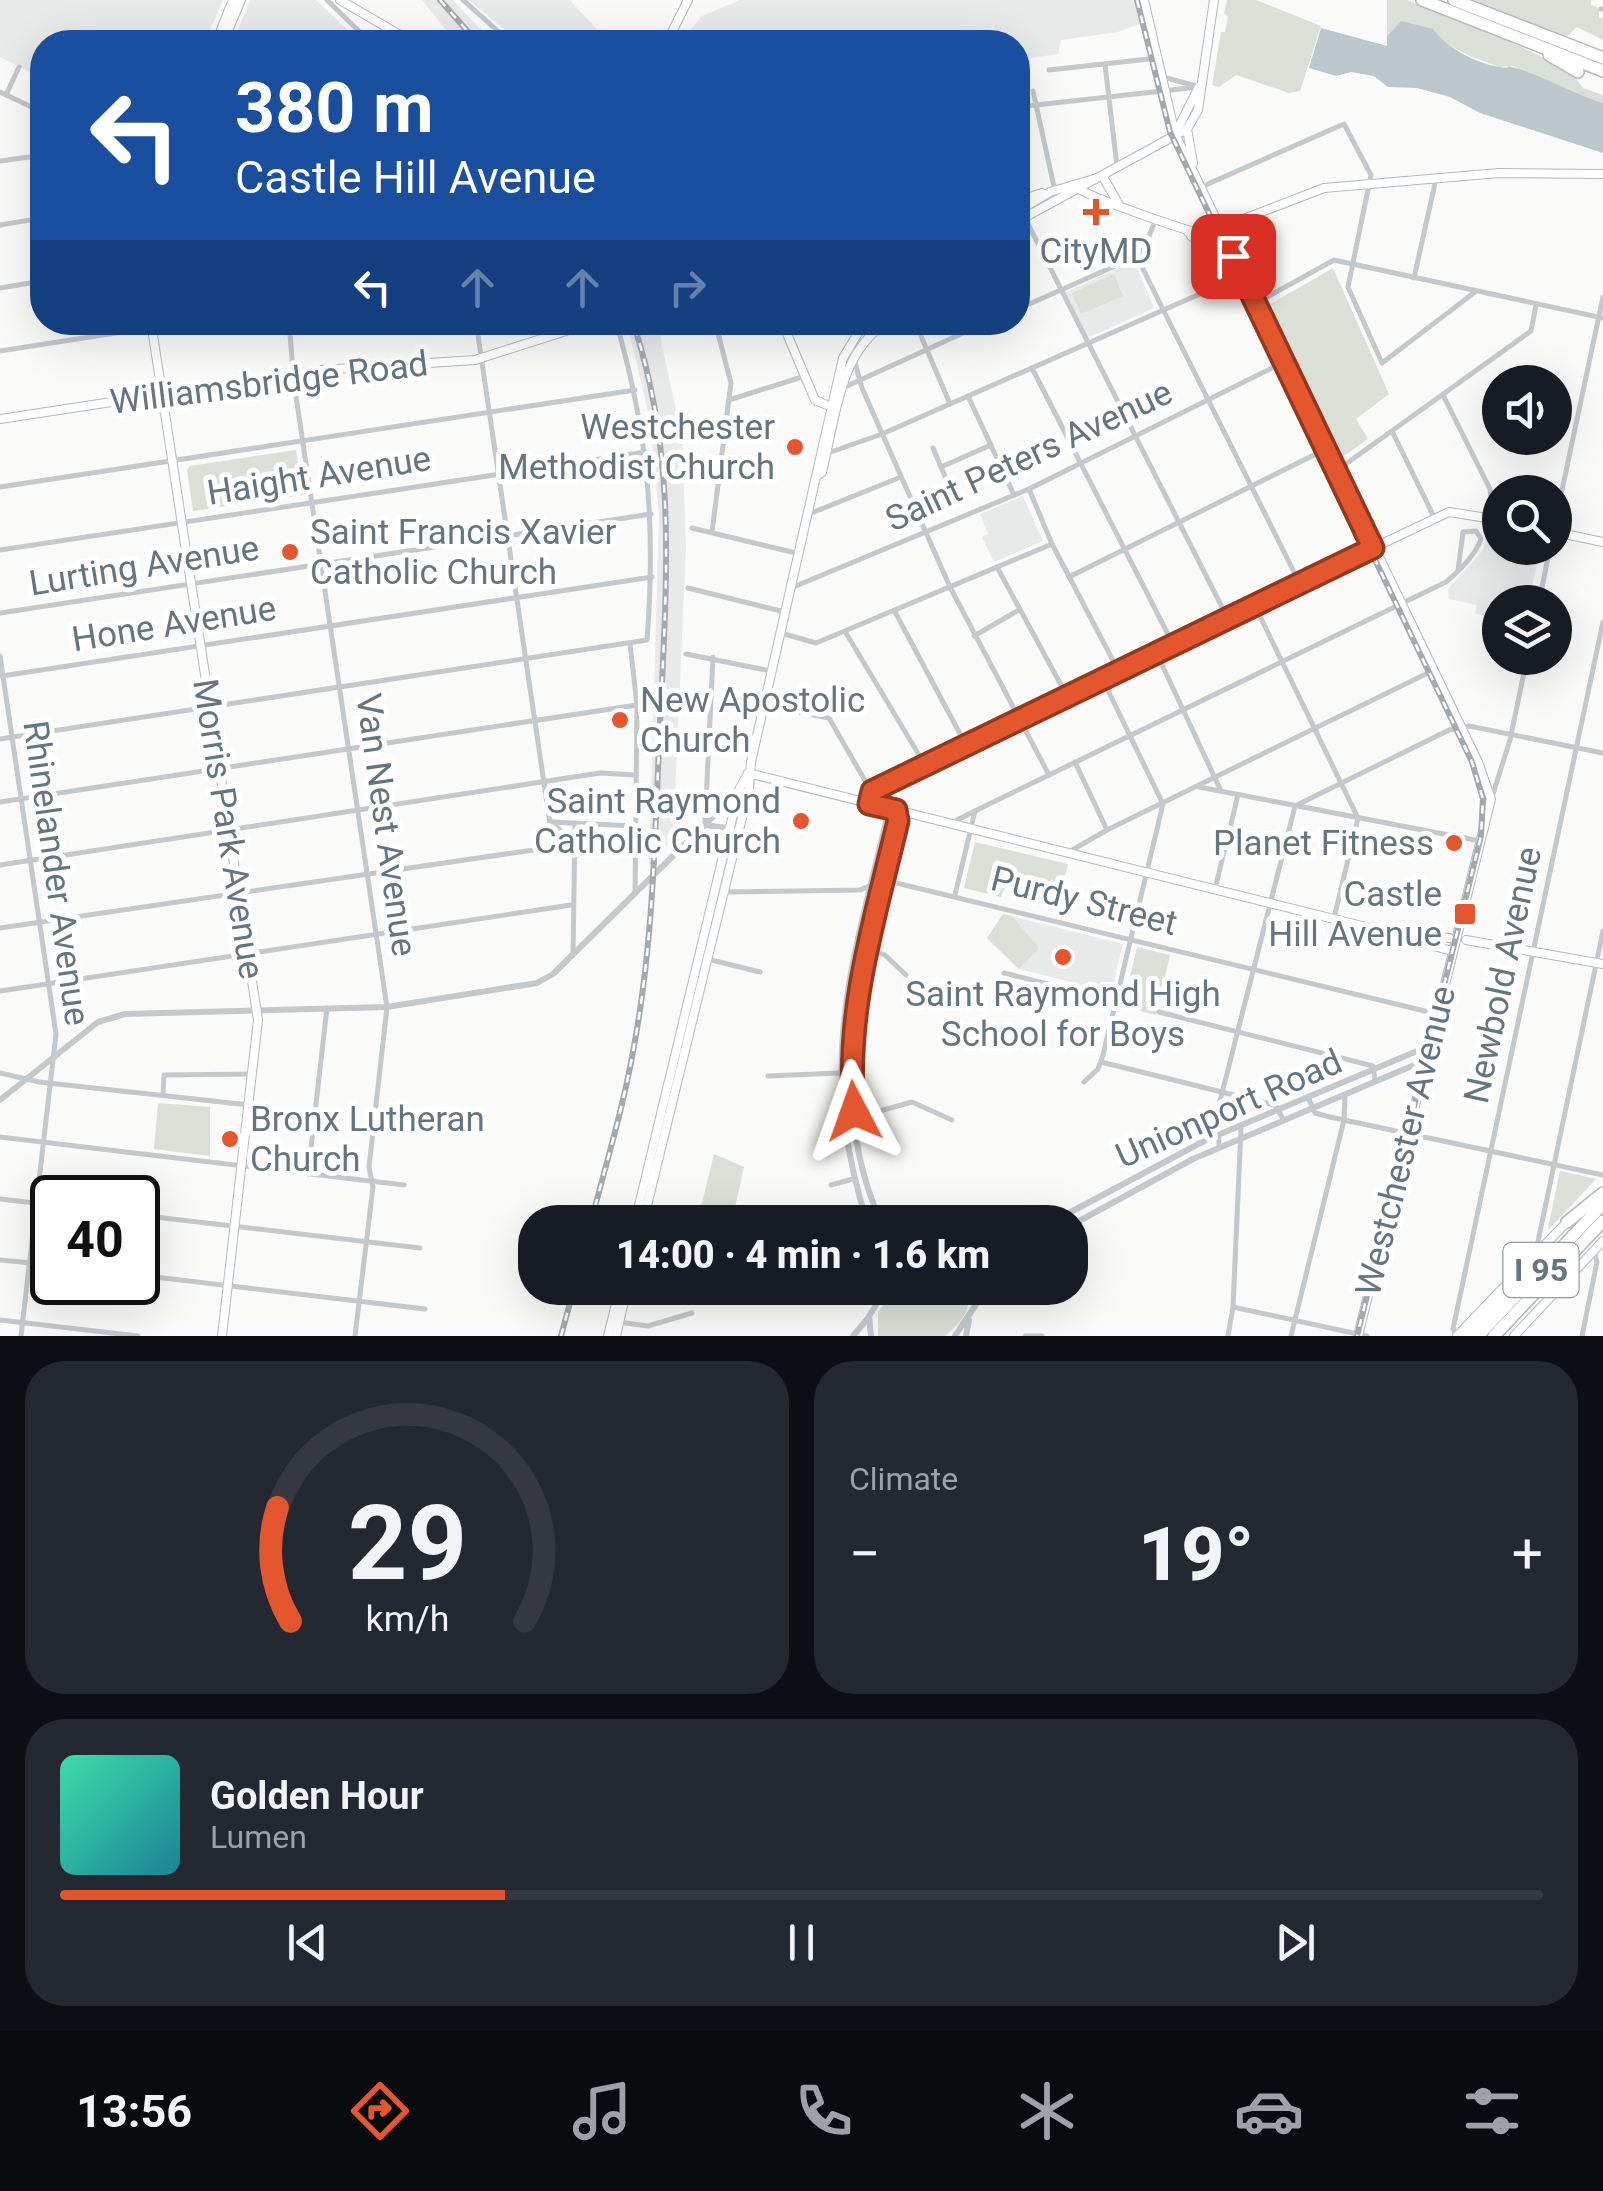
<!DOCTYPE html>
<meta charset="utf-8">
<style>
body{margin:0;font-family:Roboto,sans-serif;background:#242831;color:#f1f3f6;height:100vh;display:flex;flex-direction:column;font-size:38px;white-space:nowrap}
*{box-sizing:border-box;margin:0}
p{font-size:32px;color:#9ea1a6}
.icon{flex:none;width:55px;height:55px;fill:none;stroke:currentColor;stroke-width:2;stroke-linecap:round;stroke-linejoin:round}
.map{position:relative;height:1336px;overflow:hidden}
.details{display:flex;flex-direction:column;gap:25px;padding:25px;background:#0d0f14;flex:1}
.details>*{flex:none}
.hud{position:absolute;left:30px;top:30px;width:1000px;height:305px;border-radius:40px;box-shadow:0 10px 40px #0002;background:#1a4fa0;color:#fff;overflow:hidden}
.fabs{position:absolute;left:1482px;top:365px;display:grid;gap:20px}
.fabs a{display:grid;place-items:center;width:90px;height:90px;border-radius:50%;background:#171b24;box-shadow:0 10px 40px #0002;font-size:50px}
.speed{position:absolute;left:30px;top:1175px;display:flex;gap:20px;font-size:50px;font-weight:700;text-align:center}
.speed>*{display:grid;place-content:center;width:130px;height:130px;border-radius:50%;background:#171b24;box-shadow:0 10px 40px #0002;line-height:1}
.speed .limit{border:5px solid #111;border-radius:15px;background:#fff;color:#111}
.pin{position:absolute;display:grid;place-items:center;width:85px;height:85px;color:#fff;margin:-42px;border-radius:20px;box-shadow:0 5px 15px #0006}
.me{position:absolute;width:110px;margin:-55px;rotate:356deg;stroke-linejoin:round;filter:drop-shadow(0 0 8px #0008)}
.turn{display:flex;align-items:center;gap:35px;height:210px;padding:0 40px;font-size:45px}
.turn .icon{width:130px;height:130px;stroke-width:2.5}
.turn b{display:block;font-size:70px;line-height:85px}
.lanes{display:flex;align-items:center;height:95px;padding:0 40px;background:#0003;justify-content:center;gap:50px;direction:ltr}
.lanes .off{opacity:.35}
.big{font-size:75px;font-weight:800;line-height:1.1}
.details .widget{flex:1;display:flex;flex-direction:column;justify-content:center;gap:15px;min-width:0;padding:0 35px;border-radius:40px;background:#242831}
.details .dial{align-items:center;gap:0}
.dial svg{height:260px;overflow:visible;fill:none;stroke:#363941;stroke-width:7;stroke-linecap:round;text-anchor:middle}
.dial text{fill:#f1f3f6;stroke:none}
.song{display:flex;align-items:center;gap:30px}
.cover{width:120px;height:120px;border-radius:15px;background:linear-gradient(135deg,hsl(160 70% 55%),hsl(190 70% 35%))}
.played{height:10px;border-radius:5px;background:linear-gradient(90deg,#e4572e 30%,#363941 30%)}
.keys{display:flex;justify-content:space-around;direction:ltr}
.heat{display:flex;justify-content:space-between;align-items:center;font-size:55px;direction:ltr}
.details .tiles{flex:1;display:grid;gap:25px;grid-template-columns:1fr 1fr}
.widget:last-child{grid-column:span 2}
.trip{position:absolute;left:518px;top:1205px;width:570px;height:100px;border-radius:40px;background:#171b24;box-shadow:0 10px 40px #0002;font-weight:800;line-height:100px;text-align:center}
.tabs{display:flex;height:160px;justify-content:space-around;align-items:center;background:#090b0e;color:#9ea1a6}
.tabs .icon{width:70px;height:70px}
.tabs .active{color:#e4572e}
.tabs b{font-size:45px;color:#f1f3f6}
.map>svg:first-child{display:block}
.built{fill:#e8e9e9}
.green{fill:#dadfd7}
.water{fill:#bbc7cb}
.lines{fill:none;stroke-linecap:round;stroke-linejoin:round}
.secondary-casing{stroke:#b3babf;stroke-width:10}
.motorway-casing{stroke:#b4b9bd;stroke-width:14}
.minor{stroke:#c3c8cc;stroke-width:5}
.tertiary{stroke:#c3c8cc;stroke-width:6}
.secondary{stroke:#fff;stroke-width:8}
.motorway{stroke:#fff;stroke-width:11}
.rail-casing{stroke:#a2aab0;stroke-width:6}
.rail{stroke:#fff;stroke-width:2.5;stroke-dasharray:8;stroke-linecap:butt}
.route-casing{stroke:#94391e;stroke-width:25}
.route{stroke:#e4572e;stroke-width:18}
.poi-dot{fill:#e4572e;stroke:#fff;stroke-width:4}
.labels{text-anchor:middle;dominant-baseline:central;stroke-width:10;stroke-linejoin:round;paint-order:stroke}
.shield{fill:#fff;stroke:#939fa8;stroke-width:2.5}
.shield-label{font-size:32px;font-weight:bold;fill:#657683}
.poi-label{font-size:35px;fill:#657683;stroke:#fff;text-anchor:end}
.street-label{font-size:35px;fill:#657683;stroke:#fff}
</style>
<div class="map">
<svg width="1603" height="1336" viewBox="0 0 1603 1336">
<rect width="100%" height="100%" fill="#fafaf8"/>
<g class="built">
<path d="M0,0h223l-18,42h-163v36l-42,-21z"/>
<path d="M250,0h66l45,42h-128z"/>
<path d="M422,0h31l39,42h-36z"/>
<path d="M469,0h101l31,34 -9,8h-73z"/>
<path d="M740,0h395l5,24 -22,8 -57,8 -3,14 -40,6v-18h-338l3,-9h5l14,-17z"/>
<path d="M1134,261l20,47 -67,30 -21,-46z"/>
<path d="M657,323l25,114 4,111 -13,292 -24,25 10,-351 -10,-99 -22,-91z"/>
<path d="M1023,496l20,45 -49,21 -12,-25 6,-3 -8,-20z"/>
<path d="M1488,528l12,2v18h40l-11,54h-29v52l-9,-6 6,-29 -22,-6 2,-8 -28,-6 -1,-10 35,-39z"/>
<path d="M1003,914l120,30 -12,48 -92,-23 -32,-31z"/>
</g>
<g class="green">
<path d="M1227,0h29l65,26 -21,65 -11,2 -53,-18 -17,12 -7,-2 9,-53h4l3,-15 -4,-4z"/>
<path d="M1387,0h20l115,47 50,26 11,15 20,7v8l-35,-10 -55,-27 -14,1 -29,-11 -69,-35 -14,15z"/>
<path d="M1474,0h117v5l8,3v10h4v22l-26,-13 -10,9 -51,-16z"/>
<path d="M1333,268l56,126 -33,25 12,20 -25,18 -76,-151z"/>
<path d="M1114,274l9,22 -42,18 -9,-21z"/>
<path d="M296,450l7,45 -110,16 -6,-41 3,-4z"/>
<path d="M975,842l93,22 -7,29 -53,-12 -7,16 -37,-9z"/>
<path d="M1003,914l9,2 27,32 -20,21 -32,-31z"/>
<path d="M1137,947l33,8 -14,60 -33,-8z"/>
<path d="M158,1103l52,4v49l-56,-7z"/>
<path d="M714,1154l30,13 -11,49 -17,-4 -2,7 -15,-4z"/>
<path d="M1560,1171l36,8 -47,50 -1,-1z"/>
<path d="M898,1288h69c7,20 -7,36 -22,48h-67v-24z"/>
</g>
<path class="water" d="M1401,21l32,8c12,18 44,35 67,38 13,2 3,-3 15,1 30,8 57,26 88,35v50l-123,-40 -30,-16 -33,-9 -29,-1 -14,-11 -23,-4 -15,4 -27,-8 12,-40 66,18v-10z"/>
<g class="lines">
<defs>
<g id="secondary">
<path d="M340,0l72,42"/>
<path d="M1144,0l31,134 303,628 13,37 -133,537"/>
<path d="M216,42l17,-42"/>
<path d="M223,42l18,-42"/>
<path d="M667,42l21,-42"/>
<path d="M1187,129l6,34"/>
<path d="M1176,132l23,-45"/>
<path d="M1103,177l15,26"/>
<path d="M1073,185c11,11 121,49 139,51l8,-8"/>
<path d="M1018,201l24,-8"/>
<path d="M1018,211l32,-19 44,-13"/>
<path d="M1018,221l169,-92 11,-19 16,-110"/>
<path d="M1188,232l32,-4 104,-40 175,-15 104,1"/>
<path d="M1191,236l48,36"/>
<path d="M151,322l107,698 -36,316"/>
<path d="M782,322l33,78 19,8"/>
<path d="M0,419l321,-49 154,-10 119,-38"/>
<path d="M818,475l4,-3c13,-51 17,-122 66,-150"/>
<path d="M1555,532l48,10"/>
<path d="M1373,548l76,-36 51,8"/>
<path d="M748,773l630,157 71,8"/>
<path d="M1397,936l55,15"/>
<path d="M1466,940l137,24"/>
<path d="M635,1222l104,-432 7,-13"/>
<path d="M643,1222l106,-433 2,-27 92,-404 15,-25 15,-11"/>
<path d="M1533,1257l36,-37"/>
<path d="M608,1336l12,-48"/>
<path d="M616,1336l11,-48"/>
<path d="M1457,1336l63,-66"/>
<path d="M1514,1336l89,-95"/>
</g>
<g id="motorway">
<path d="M1422,0l181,71"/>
<path d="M1454,0l149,58"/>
<path d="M1549,55l29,17"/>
<path d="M1567,1222l36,-29"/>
<path d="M1467,1336l48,-51 20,-30"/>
<path d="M1478,1336l125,-132"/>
<path d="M1494,1336l109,-115"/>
</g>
</defs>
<use href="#secondary" class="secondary-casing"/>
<use href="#motorway" class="motorway-casing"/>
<g class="minor">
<path d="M327,0l43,42"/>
<path d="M463,0l47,42"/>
<path d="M1601,9h2"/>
<path d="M385,42l6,-10"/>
<path d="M1105,65l12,101"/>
<path d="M1049,70l109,-12"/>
<path d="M1163,77l33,9"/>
<path d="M1033,91l22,100"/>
<path d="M0,92l42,20"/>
<path d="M6,95l13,-28"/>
<path d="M1018,107l180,-20"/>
<path d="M37,156l5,12"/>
<path d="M37,156l5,-11"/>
<path d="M0,161l37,-5"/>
<path d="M1201,187l143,-63 27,51 -23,112 34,76 93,-71"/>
<path d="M1024,216l204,403"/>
<path d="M0,225l42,-7"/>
<path d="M1137,257l163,327"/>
<path d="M1414,278l22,-99"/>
<path d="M0,288l42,-7"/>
<path d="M1256,303l78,-43 269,58"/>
<path d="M1018,309l124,-55 13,-33"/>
<path d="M289,322l5,61 93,624 -18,160 4,20 -18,149"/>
<path d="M476,322l77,522"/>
<path d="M915,322l35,82"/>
<path d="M851,348l11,40 88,199 99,188"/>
<path d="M0,351l186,-29"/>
<path d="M1032,368l142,278"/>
<path d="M845,387l142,-65"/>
<path d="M1443,395l47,94 3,30"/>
<path d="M968,396l46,99"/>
<path d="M729,400l76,-24"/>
<path d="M1392,431l42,86"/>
<path d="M933,448l14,33"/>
<path d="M828,453l54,-19 361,-159"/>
<path d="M941,467l50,-22"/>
<path d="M1336,471l195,-140 5,-26"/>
<path d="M0,487l635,-97"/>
<path d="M1029,489l23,55 67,128"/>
<path d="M809,514l92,-37"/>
<path d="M1555,523l48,-226"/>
<path d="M692,528l108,26"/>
<path d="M712,532l19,-149 -16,-61"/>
<path d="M0,550l646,-98"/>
<path d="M997,567l70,129"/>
<path d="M1069,577l257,-128"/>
<path d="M688,588l97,24"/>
<path d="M791,588l238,-99 255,-127"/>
<path d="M1539,602l11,-54"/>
<path d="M1255,606l103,212 -24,100"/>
<path d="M895,612l71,133"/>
<path d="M0,613l651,-99"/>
<path d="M781,633l35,10 236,-99"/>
<path d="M846,633l79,132"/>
<path d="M974,636l45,-26"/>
<path d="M630,644l7,61 -2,189"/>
<path d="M686,654l85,17"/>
<path d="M1157,654l64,137"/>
<path d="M0,656l56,378 -35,302"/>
<path d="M2,676l650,-99"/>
<path d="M763,705l66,13 42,73"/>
<path d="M0,739l647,-99c9,-114 1,-209 -31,-318"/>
<path d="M1075,762l32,68"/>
<path d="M1199,787l281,54"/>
<path d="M871,791l502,-243"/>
<path d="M1492,797l18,-57 17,-82"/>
<path d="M0,802l637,-97"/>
<path d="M552,822l82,4"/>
<path d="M552,822l22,22"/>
<path d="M705,822l8,-165"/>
<path d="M951,823l24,-12"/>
<path d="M1067,853l40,-23 325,-159"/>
<path d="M0,865l600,-92 36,2"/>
<path d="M1215,889l23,-94"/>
<path d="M723,892l137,-2 24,-10 553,134"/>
<path d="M955,895l20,-84 471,-229c13,-11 30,-28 35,-43l-5,-8 -13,1 -5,38"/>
<path d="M0,928l574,-84"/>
<path d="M868,949l17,6 21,20"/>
<path d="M573,955l2,-132"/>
<path d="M707,959l53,13"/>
<path d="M1004,973l113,28"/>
<path d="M0,991l571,-86"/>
<path d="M1159,1012l214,54 2,14"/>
<path d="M1101,1062l169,42 6,2 7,13"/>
<path d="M0,1073l39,9 210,23"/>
<path d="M768,1076l71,-3"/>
<path d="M1084,1082l14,-13 5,-14 60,-251 -60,-124"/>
<path d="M163,1095l1,-20 89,-1"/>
<path d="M1309,1099l6,14 15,4 273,58"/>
<path d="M855,1118l57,-16 40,18"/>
<path d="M0,1137l404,48"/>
<path d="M1219,1147l-1,-38 77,-303 154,-76 20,-4 134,27"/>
<path d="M308,1174l19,-166"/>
<path d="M831,1185l22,-6"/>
<path d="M96,1198l2,-13"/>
<path d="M0,1199l52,6"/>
<path d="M138,1215l282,33"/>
<path d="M1536,1251l67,-320"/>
<path d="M0,1260l52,5"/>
<path d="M138,1275l287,34"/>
<path d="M1233,1307l134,29"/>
<path d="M0,1320l138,16"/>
<path d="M618,1322l30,4 44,-13"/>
<path d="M1025,1336h17"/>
<path d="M1228,1336l5,-29 8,-179"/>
<path d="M1291,1336l53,-216 1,-24"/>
<path d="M1457,1336l-4,-7 150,-707"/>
<path d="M1582,1336l15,-74 -3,-12"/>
</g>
<g class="tertiary">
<path d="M706,825l32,5"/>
<path d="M0,1100l98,-78 27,-8 262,-7 150,-24 16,-9 186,-183"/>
<path d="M867,1222c-50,-158 -17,-250 20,-404l8,-8"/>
<path d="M881,1222c-60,-131 -14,-269 17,-401l-3,-11"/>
<path d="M1052,1222l154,-82 223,-94"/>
<path d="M1070,1226l123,-67 233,-99"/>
<path d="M853,1336l16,-19"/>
<path d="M871,1336l-2,-20 18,-28"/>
<path d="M955,1336l32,-48"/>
<path d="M966,1336l3,-16"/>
</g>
<use href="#secondary" class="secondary"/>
<use href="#motorway" class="motorway"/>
<defs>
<g id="rail">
<path d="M440,0l37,42"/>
<path d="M1137,0l33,132 302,630 11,37 -2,37 -124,500"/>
<path d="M591,1222c15,-58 33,-117 43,-176 21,-112 21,-228 27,-341 6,-134 15,-253 -28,-383"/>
<path d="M561,1336l13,-48"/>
</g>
</defs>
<use href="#rail" class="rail-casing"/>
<use href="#rail" class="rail"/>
</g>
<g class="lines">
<defs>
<path id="route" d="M854,1111c-9,-100 21,-193 44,-290l-2,-11 -27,-6 3,-13 501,-243 -140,-292"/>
</defs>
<use href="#route" class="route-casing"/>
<use href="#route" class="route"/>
</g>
<g class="poi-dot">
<path d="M1091 197h10v10h10v10h-10v10h-10v-10h-10v-10h10z"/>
<circle cx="795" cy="447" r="10"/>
<circle cx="290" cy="552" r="10"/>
<circle cx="620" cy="720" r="10"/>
<circle cx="801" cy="821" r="10"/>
<circle cx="1454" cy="843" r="10"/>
<rect x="1453" y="902" width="24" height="24" rx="5"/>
<circle cx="1063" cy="957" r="10"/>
<circle cx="230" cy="1139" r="10"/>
</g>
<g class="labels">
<rect class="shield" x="1503.5" y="1243" width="75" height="54" rx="8"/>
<g class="shield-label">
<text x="1541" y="1270">I 95</text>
</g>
<g class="poi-label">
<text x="1096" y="251" text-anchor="middle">CityMD</text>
<text x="775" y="427">Westchester<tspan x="775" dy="40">Methodist Church</tspan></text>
<text x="310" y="532" text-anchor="start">Saint Francis Xavier<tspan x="310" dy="40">Catholic Church</tspan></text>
<text x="640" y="700" text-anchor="start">New Apostolic<tspan x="640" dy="40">Church</tspan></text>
<text x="781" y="801">Saint Raymond<tspan x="781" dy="40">Catholic Church</tspan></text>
<text x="1434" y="843">Planet Fitness</text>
<text x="1442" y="894">Castle<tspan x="1442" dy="40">Hill Avenue</tspan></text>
<text x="1063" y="994" text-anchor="middle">Saint Raymond High<tspan x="1063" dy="40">School for Boys</tspan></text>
<text x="250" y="1119" text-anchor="start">Bronx Lutheran<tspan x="250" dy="40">Church</tspan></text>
</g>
<g class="street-label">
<text transform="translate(269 383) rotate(-7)">Williamsbridge Road</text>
<text transform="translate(1029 456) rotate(-25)">Saint Peters Avenue</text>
<text transform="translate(319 476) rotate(-9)">Haight Avenue</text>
<text transform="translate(144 566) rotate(-9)">Lurting Avenue</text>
<text transform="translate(174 624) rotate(-9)">Hone Avenue</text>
<text transform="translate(386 825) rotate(82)">Van Nest Avenue</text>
<text transform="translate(228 829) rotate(81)">Morris Park Avenue</text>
<text transform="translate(56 873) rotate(82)">Rhinelander Avenue</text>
<text transform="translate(1084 901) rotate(14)">Purdy Street</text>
<text transform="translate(1503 975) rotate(-78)">Newbold Avenue</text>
<text transform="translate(1229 1109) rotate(-24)">Unionport Road</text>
<text transform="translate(1406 1141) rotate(-76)">Westchester Avenue</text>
</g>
</g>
</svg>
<div class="fabs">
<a><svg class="icon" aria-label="sound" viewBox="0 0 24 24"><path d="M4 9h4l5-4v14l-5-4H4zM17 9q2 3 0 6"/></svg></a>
<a><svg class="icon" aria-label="search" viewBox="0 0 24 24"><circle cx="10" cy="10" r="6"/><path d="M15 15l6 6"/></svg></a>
<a><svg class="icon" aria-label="layers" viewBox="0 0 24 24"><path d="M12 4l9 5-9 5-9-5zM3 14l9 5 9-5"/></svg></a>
</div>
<div class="speed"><div class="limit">40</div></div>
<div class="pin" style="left:1233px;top:256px;background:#d93025"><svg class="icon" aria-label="arrive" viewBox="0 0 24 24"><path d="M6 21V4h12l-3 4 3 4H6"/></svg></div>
<svg class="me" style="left:854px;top:1111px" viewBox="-20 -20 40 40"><path d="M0-17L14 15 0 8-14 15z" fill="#e4572e" stroke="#fff" stroke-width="4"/></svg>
<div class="trip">14:00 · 4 min · 1.6 km</div>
<div class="hud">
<div class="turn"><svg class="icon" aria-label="left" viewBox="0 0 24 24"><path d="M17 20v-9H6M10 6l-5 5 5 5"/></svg><div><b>380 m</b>Castle Hill Avenue</div></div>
<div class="lanes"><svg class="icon" aria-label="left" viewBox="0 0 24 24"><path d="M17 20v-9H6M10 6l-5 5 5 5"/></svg><svg class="icon off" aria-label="ahead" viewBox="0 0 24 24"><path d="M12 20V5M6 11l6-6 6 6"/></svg><svg class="icon off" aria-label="ahead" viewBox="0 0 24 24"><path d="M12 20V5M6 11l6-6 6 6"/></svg><svg class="icon off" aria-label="right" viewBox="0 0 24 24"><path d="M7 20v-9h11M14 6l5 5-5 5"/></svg></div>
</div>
</div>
<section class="details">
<div class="tiles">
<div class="widget dial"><svg viewBox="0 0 100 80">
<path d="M14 69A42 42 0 1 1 86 69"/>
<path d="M14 69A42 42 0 0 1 10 34" stroke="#e4572e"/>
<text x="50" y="56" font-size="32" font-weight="700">29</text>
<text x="50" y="72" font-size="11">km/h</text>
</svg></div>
<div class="widget"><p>Climate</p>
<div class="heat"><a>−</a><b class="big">19°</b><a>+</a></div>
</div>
<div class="widget">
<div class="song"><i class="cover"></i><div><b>Golden Hour</b><p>Lumen</p></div></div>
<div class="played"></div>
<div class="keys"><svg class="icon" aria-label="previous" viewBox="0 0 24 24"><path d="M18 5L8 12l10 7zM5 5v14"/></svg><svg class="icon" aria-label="pause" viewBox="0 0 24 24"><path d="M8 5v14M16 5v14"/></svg><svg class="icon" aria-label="next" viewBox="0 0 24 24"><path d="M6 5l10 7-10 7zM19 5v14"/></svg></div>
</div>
</div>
</section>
<nav class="tabs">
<b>13:56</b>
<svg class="icon active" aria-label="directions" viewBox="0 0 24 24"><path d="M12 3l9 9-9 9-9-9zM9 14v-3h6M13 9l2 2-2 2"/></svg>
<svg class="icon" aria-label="music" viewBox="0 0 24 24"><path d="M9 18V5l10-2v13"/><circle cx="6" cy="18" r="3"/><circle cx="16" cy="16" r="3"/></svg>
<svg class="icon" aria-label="phone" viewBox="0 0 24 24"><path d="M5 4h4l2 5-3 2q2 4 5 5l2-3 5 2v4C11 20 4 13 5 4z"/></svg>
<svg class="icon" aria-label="climate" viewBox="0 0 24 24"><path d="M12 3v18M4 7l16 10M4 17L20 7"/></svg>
<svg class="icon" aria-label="car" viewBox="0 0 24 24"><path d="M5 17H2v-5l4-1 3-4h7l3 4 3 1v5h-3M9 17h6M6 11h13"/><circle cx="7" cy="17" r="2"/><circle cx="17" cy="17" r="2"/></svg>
<svg class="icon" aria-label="filters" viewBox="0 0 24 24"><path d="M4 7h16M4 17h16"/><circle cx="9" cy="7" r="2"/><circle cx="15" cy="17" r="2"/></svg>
</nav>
